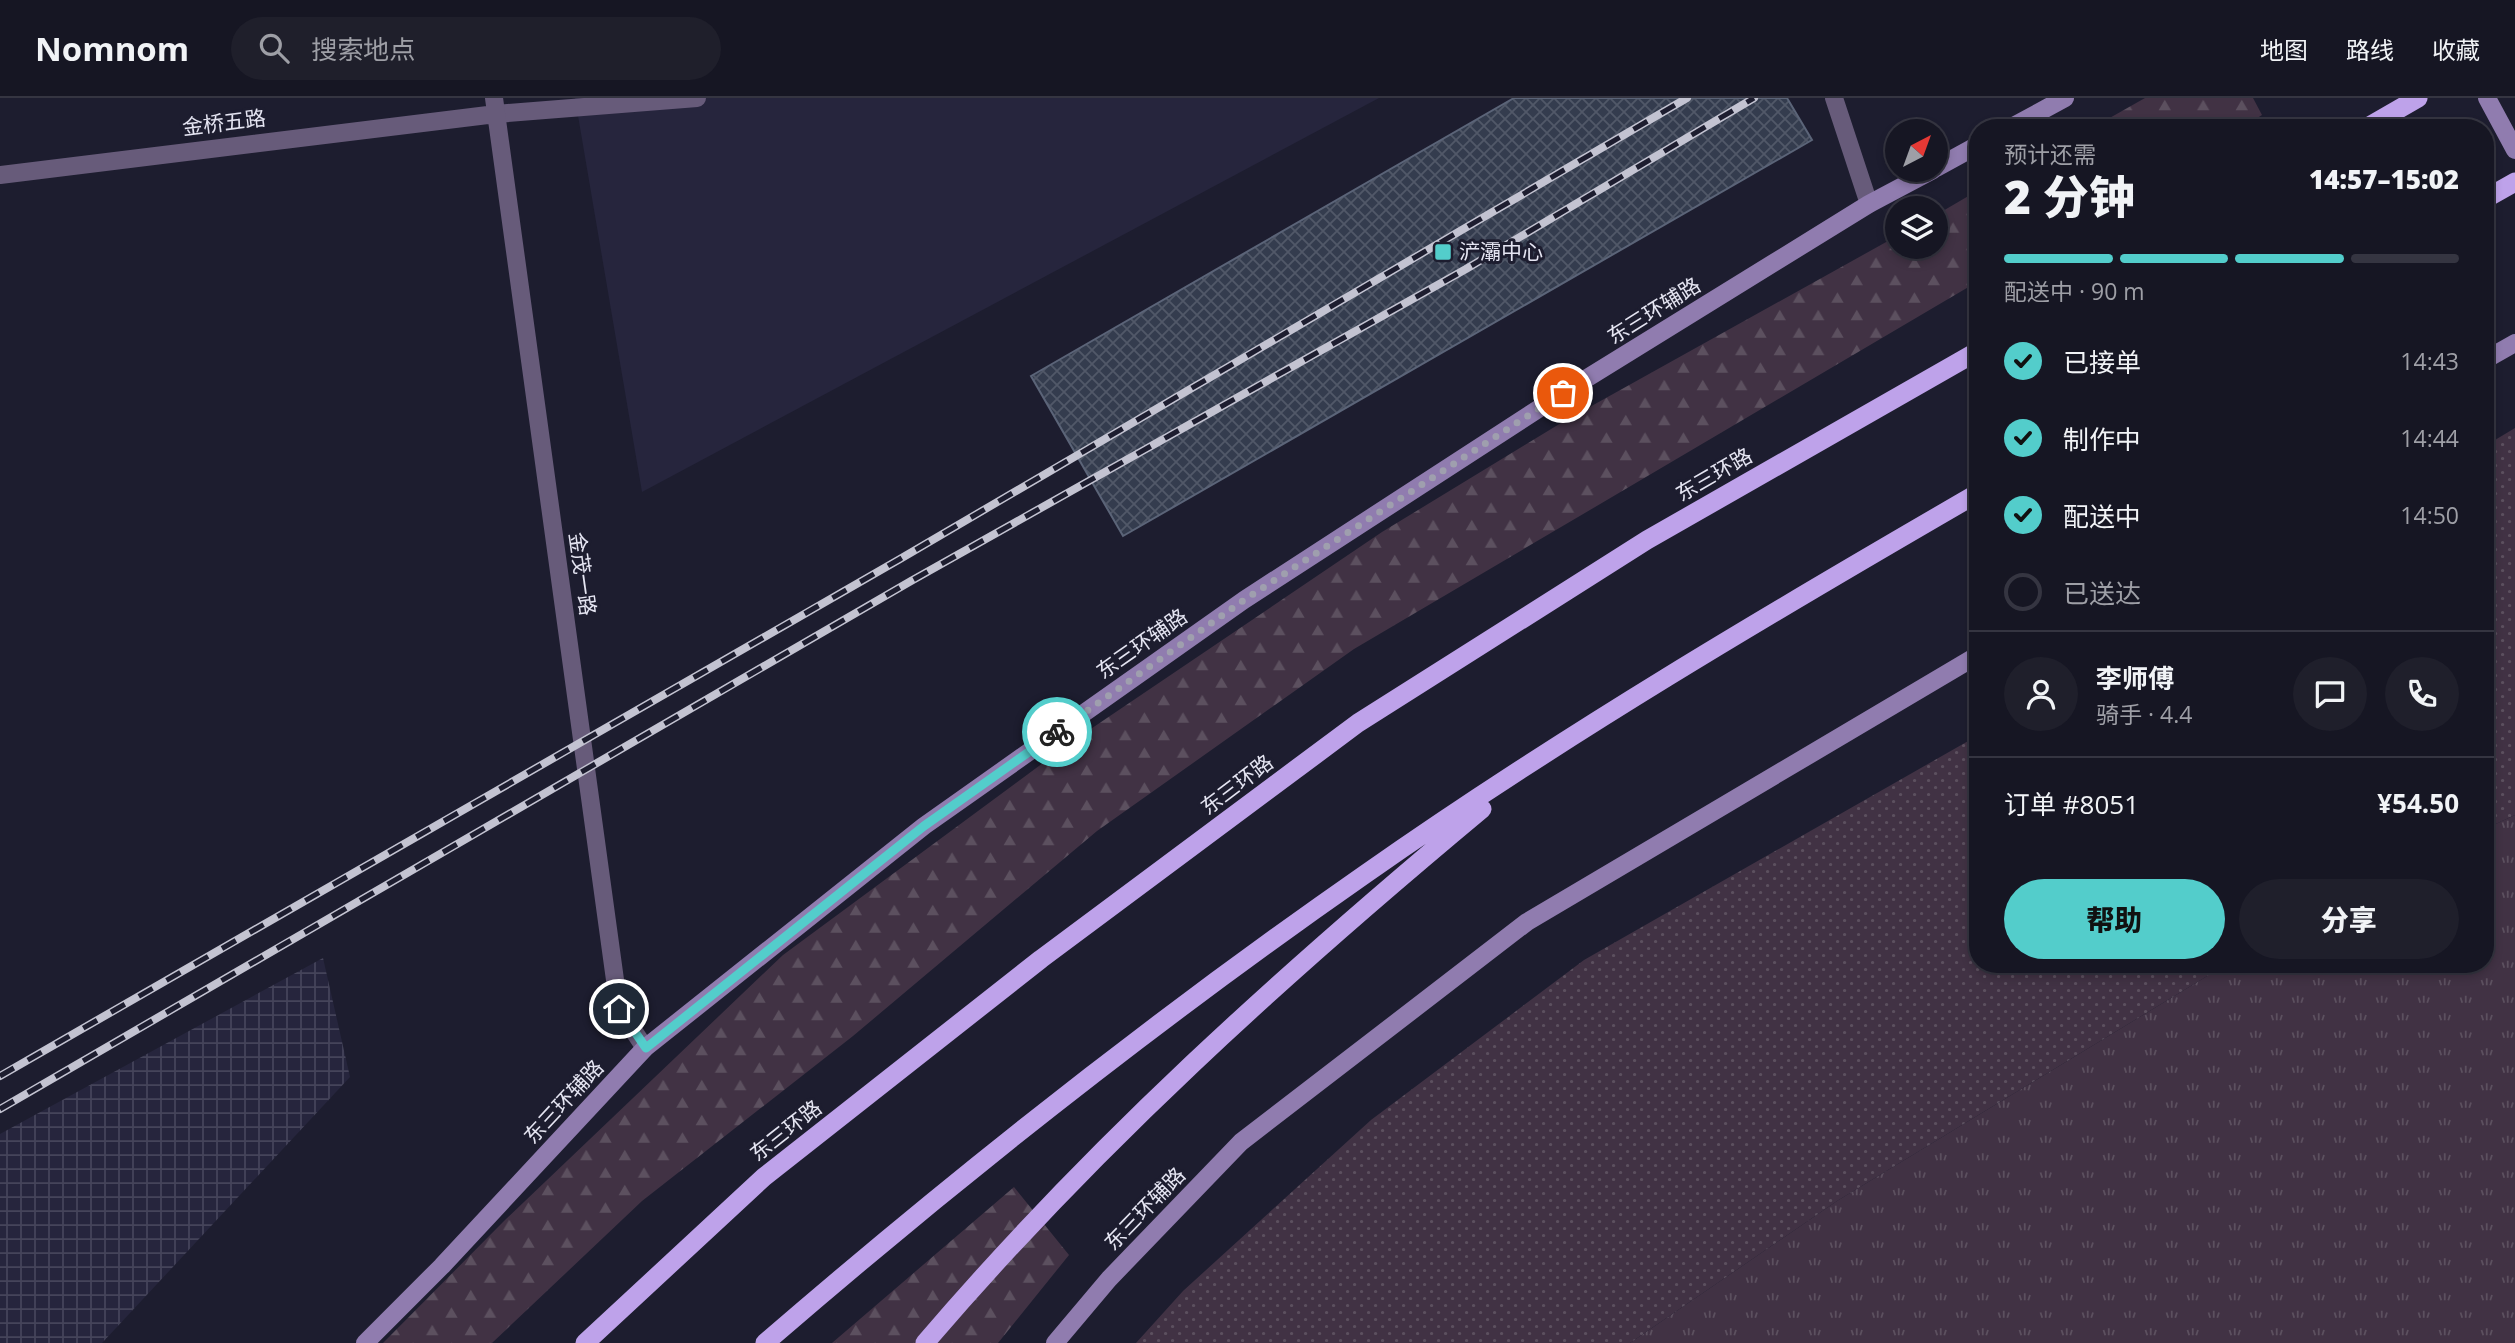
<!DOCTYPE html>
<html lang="zh">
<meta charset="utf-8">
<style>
:root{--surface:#161623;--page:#1f1f2b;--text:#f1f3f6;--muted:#9e9fa6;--line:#353541;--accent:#53cdcb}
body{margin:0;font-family:"Open Sans","Noto Sans SC",sans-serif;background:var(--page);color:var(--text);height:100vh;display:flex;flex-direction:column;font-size:26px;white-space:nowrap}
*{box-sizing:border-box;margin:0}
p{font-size:23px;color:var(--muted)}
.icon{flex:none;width:38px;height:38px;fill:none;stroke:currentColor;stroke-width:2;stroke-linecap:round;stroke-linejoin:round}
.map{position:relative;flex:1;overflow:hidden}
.side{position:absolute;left:1969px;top:21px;width:525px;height:854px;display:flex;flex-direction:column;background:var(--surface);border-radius:28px;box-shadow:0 4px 10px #0003,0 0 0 2px var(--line)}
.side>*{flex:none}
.needle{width:46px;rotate:41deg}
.controls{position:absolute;left:1885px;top:21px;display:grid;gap:14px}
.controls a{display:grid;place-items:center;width:63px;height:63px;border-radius:50%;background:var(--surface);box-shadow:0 4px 10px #0003,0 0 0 2px var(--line);font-size:35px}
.pin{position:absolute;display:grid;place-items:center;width:60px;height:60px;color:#fff;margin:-30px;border:4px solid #fff;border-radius:50%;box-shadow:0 2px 7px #0007}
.courier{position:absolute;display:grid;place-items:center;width:70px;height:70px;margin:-35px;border:5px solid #53cdcb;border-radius:50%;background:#fff;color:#222;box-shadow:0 2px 9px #0007}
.headline em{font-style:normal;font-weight:800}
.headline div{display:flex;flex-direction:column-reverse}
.headline{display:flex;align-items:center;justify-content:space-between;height:119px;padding:0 35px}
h1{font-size:46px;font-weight:800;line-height:52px}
.bar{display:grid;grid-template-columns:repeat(4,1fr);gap:10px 7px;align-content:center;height:84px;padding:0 35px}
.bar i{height:9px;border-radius:5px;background:var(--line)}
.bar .active{background:var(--accent)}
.bar p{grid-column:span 4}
.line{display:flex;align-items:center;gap:18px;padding:0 35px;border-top:2px solid var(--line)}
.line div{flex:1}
.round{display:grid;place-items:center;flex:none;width:74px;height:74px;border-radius:37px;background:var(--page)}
ol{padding:0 35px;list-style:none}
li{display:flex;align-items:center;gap:21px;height:77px}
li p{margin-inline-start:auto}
li .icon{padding:7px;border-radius:50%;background:var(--accent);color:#111;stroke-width:4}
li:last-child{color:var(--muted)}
li i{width:38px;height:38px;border:4px solid var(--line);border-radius:50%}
.primary-button{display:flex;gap:14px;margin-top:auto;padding:14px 35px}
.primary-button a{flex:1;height:80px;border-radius:42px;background:var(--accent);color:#111;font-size:28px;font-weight:800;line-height:80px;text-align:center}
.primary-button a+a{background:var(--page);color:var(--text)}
header{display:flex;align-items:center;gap:42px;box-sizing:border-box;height:98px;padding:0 35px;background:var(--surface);border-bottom:2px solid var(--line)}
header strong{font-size:33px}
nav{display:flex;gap:38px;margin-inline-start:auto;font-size:24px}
.search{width:490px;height:63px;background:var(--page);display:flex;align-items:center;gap:18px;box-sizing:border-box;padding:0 24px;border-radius:38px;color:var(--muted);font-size:26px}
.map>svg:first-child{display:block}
</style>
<header>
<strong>Nomnom</strong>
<div class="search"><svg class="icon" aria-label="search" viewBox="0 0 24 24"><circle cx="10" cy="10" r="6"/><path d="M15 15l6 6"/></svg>搜索地点</div>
<nav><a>地图</a><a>路线</a><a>收藏</a></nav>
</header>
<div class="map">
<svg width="2515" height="1245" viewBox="0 0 2515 1245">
<defs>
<pattern id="industrial-grid" width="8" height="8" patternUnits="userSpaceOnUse" patternTransform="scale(1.75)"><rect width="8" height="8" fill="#26253d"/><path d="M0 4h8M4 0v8" fill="none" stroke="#45445a"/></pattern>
<pattern id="grass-tufts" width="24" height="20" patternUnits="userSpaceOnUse" patternTransform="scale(1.75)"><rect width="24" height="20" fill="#413244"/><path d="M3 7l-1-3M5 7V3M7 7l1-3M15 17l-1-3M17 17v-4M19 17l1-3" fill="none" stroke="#5c505f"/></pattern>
<pattern id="forest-firs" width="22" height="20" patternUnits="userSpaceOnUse" patternTransform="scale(1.75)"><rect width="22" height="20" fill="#413244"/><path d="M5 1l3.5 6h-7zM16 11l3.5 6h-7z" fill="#5c505f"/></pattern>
<pattern id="park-dots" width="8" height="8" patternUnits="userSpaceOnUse" patternTransform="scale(1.75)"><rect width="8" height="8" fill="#413244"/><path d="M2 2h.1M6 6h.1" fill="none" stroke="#5c505f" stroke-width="1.8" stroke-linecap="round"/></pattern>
<pattern id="building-cross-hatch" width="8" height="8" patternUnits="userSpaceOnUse" patternTransform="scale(1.75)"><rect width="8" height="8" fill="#343c4e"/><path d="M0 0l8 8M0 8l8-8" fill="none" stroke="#515868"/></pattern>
</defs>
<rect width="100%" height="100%" fill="#1d1d2f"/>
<path fill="#26253d" d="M 575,0 L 1379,0 L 642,394 Z"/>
<path fill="url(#industrial-grid)" d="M 323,860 L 350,979 L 102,1245 L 0,1245 L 0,1036 Z"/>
<path fill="url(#grass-tufts)" d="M 2515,717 L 2515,1245 L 1630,1245 L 1837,1103 L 2227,866 L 2485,866 L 2485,731 Z"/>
<path fill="url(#forest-firs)" d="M 2145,0 L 2253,0 L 2262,17 L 2241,30 L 2092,30 Z
M 1977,93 L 1977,184 L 1354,551 L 1097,733 L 853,938 L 642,1103 L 492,1245 L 383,1245 L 505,1122 L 783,857 L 1070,645 L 1382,434 L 1561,325 L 1897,138 L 1897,149 L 1936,149 L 1936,117 Z
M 1014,1089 L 1069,1157 L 998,1245 L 832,1245 Z"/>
<path fill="url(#park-dots)" d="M 2515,330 L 2515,717 L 2485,731 L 2485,348 Z
M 1977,638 L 1978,866 L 2227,866 L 1837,1103 L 1630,1245 L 1136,1245 L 1183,1193 L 1371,1022 L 1584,862 Z"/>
<path fill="url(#building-cross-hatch)" stroke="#5b6478" stroke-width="2" d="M 1514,0 L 1787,0 L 1812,42 L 1123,438 L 1031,278 Z"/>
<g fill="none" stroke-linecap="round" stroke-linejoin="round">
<path stroke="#675b7a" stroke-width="18" d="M 1834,0 L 1869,106"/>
<path stroke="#675b7a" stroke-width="18" d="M 496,16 L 697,0"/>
<path stroke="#675b7a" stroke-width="18" d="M 494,0 L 619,911 L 645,950
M 0,77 L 496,16"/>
<path stroke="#907caf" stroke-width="18" d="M 2487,0 L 2515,52
M 2010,30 L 2065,0
M 1936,70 L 1978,47
M 2485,262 L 2515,245
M 365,1245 L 442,1168 L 645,950 L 924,728 L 1244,502 L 1563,295 L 1869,106 L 1933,72
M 1055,1245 L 1109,1181 L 1241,1044 L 1527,824 L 1978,557"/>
<path stroke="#bea2ea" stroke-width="19" d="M 2366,30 L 2418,0
M 2485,101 L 2515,84
M 585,1245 L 764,1079 L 1041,861 L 1358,625 L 1647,442 L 1978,253
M 765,1245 C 957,1079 1156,922 1364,777 C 1562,638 1769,516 1978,395
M 925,1245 C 1093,1048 1284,876 1482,711"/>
<g stroke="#c3c3d1" stroke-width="8">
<path id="rail" d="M 0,978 L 900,461 L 1687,0
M 0,1011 L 911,483 L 1466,171 L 1754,0"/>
</g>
<use href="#rail" stroke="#1d1d2f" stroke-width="5" stroke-dasharray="16" stroke-linecap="butt"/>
</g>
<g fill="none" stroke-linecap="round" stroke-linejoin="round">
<path stroke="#9f9fae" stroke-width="7" stroke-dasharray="0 12.6" d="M 1057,634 L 1244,502 L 1563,295"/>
<path stroke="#53cdcb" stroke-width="9" d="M 619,911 L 646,950 L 924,728 L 1057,634"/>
</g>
<rect fill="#53cdcb" stroke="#1d1d2f" stroke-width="2.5" x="1434" y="145" width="18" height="18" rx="3.5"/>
<g text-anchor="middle" stroke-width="6" stroke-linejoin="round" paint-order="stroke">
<g font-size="21" fill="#e5e5f2" stroke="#1d1d2f">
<text transform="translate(224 25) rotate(-7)" y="7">金桥五路</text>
<text transform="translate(1654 213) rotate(-32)" y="7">东三环辅路</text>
<text transform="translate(1714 377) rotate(-30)" y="7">东三环路</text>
<text transform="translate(582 476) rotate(82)" y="7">金茂一路</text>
<text transform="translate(1142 546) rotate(-35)" y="7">东三环辅路</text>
<text transform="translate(1237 687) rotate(-37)" y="7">东三环路</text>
<text transform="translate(564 1004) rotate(-47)" y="7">东三环辅路</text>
<text transform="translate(786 1033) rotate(-38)" y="7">东三环路</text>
<text transform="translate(1145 1111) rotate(-46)" y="7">东三环辅路</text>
</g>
<g font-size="21" fill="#e5e5f2" stroke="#1d1d2f" text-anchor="start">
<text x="1459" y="161">浐灞中心</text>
</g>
</g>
</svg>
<div class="controls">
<a><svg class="needle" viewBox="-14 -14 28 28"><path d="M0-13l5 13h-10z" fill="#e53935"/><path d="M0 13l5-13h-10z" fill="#9e9fa6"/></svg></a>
<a><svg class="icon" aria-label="layers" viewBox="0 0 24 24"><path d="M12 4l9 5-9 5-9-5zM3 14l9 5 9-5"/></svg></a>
</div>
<div class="pin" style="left:1563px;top:295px;background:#ea580c"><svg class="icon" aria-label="bag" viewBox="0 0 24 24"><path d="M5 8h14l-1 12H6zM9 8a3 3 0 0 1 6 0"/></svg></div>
<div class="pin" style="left:619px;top:911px;background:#1f2937"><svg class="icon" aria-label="home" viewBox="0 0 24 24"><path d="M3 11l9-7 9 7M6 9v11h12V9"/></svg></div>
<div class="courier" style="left:1057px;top:634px"><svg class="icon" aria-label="bike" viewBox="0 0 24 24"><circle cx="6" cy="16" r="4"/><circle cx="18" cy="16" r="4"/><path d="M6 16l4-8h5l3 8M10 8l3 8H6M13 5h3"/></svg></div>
<section class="side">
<div class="headline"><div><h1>2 分钟</h1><p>预计还需</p></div><em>14:57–15:02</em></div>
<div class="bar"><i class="active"></i><i class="active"></i><i class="active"></i><i></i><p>配送中 · 90 m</p></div>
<ol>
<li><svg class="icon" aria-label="check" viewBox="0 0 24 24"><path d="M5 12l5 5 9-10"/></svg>已接单<p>14:43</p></li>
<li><svg class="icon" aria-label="check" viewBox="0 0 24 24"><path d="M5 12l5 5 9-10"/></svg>制作中<p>14:44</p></li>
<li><svg class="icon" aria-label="check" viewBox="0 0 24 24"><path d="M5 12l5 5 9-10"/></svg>配送中<p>14:50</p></li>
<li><i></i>已送达</li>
</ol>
<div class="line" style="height:126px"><a class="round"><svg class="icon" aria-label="person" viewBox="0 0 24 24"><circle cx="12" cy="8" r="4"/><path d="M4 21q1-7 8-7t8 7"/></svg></a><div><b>李师傅</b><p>骑手 · 4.4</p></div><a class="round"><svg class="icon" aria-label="chat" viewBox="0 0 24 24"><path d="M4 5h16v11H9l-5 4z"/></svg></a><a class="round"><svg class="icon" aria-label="phone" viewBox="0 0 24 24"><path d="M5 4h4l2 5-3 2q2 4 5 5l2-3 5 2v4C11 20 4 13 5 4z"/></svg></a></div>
<div class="line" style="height:91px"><div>订单 #8051</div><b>¥54.50</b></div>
<div class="primary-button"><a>帮助</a><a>分享</a></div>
</section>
</div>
